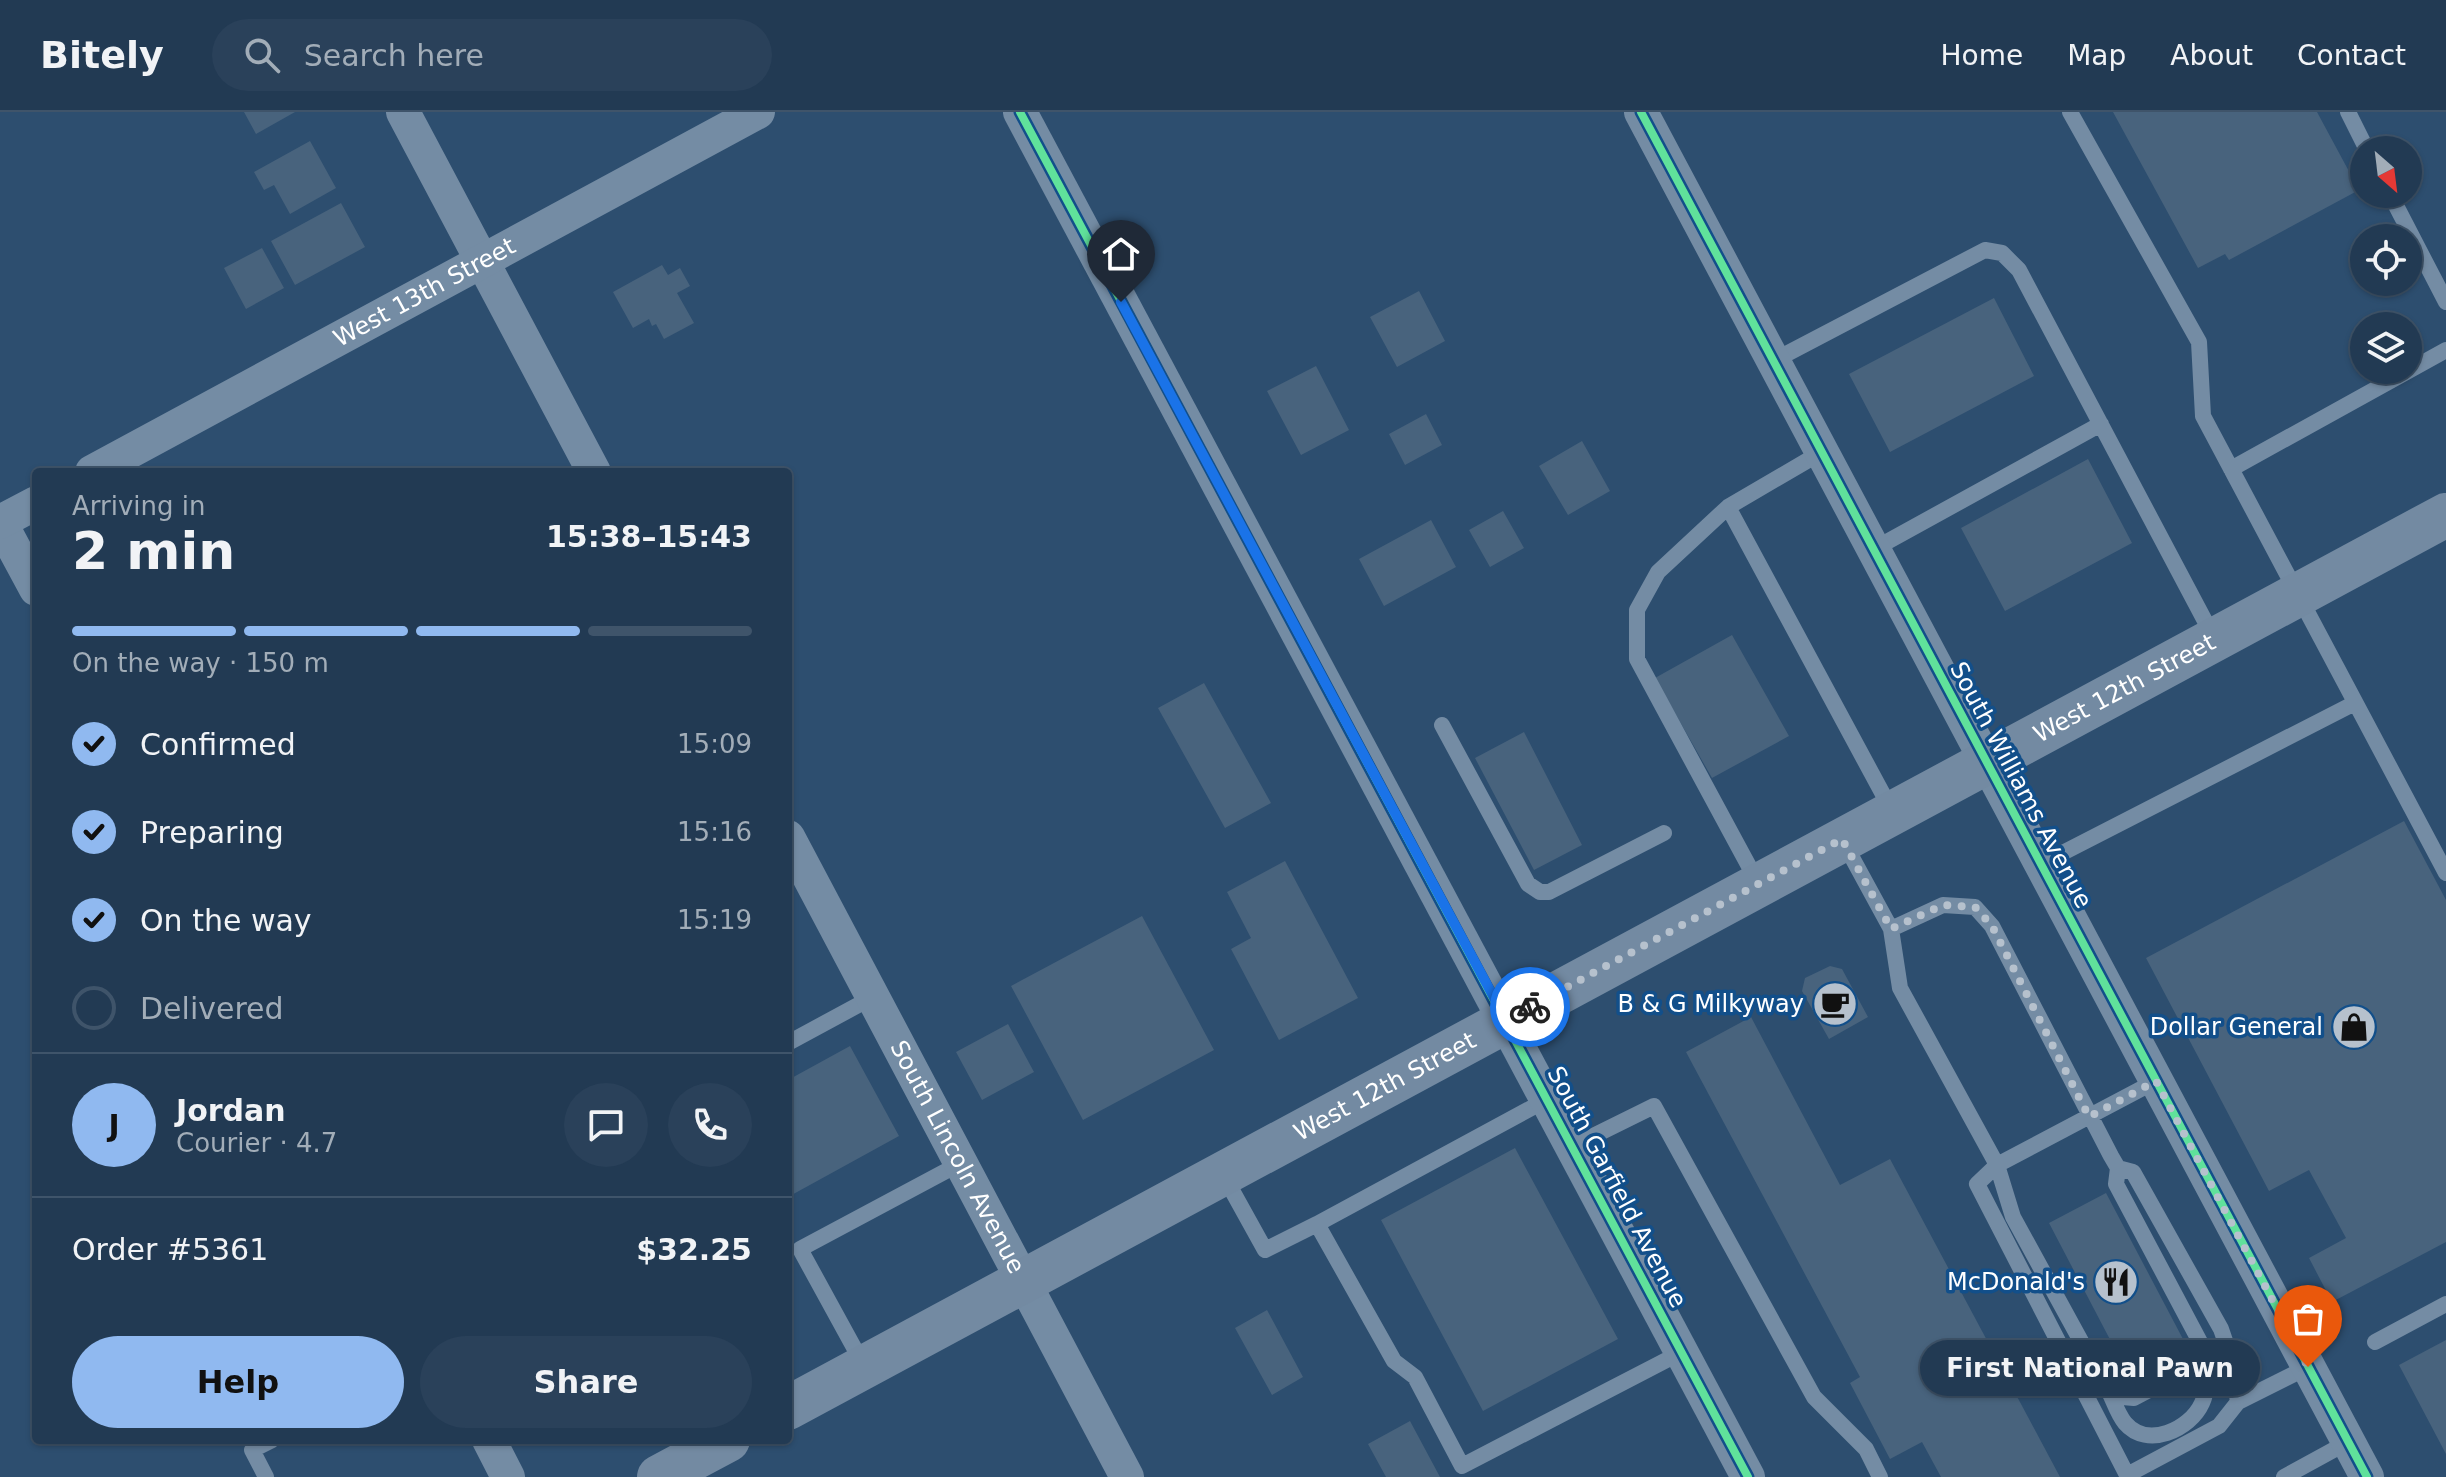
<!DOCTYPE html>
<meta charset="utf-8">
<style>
:root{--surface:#223a53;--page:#2a415a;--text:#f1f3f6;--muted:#a2adb8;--line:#3f546a;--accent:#90b9f0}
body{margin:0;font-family:"DejaVu Sans",sans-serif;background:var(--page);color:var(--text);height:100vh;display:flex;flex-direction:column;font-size:30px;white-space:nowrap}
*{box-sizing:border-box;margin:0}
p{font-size:26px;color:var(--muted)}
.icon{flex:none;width:44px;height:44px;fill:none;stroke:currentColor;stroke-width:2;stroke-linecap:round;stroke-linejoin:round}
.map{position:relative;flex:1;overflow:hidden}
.sheet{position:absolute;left:32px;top:356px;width:760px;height:976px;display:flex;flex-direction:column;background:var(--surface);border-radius:8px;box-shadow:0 2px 6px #0004,0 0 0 2px var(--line)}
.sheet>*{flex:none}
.needle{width:52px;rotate:152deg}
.buttons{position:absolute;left:2350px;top:24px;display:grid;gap:16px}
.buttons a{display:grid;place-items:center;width:72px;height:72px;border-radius:50%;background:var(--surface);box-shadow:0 2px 6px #0004,0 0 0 2px var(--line);font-size:40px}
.pin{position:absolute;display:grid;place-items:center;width:68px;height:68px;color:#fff;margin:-82px -34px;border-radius:50% 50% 50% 0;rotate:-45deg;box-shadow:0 0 8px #0007}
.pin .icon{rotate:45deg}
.courier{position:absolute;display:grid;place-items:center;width:80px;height:80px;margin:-40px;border:6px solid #1a73e8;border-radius:50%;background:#fff;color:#222;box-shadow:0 2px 10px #0007}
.bubble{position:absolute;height:56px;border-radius:28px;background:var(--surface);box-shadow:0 2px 6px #0004,0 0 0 2px var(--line);font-size:26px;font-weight:700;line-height:56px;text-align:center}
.headline em{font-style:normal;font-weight:700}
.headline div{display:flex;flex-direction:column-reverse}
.headline{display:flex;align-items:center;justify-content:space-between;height:136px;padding:0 40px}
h1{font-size:52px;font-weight:700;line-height:60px}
.bar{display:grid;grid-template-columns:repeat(4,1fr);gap:12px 8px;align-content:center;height:96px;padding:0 40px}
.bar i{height:10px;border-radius:6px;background:var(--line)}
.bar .active{background:var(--accent)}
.bar p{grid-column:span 4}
.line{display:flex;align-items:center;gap:20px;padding:0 40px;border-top:2px solid var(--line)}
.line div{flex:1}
.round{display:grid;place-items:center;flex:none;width:84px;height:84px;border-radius:42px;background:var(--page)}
ol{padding:0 40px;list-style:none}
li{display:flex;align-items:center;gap:24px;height:88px}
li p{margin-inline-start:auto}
li .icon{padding:8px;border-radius:50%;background:var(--accent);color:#111;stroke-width:4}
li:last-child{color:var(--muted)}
li i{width:44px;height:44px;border:4px solid var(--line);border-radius:50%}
.button{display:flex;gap:16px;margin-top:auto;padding:16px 40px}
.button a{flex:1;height:92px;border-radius:48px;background:var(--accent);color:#111;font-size:32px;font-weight:700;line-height:92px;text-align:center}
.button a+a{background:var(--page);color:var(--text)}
header{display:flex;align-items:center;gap:48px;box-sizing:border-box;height:112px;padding:0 40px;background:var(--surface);border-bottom:2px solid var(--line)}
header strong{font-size:38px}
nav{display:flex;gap:44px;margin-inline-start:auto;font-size:28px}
.search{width:560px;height:72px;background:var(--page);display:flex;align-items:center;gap:20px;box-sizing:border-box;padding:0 28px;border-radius:44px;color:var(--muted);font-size:30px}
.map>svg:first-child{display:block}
</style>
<header>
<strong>Bitely</strong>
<div class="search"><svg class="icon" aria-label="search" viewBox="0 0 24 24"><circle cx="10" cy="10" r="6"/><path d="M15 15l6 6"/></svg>Search here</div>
<nav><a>Home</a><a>Map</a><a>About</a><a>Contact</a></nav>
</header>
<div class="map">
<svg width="2446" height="1365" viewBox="0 0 2446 1365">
<rect width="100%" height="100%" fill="#2d4e6f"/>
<path fill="#48637d" d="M 244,0 L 295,0 L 256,22 Z
M 2113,0 L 2317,0 L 2359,78 L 2229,148 L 2225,142 L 2198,156 Z
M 310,29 L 336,76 L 290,102 L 274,73 L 264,78 L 254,60 Z
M 341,91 L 365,135 L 295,173 L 271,129 Z
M 262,136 L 284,176 L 246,197 L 224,156 Z
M 662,153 L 668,163 L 680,156 L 690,174 L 677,181 L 694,211 L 664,227 L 656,212 L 652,214 L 649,207 L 633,216 L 613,180 Z
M 1419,179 L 1445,229 L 1397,255 L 1370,205 Z
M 1994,186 L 2034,264 L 1890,340 L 1849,262 Z
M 1316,254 L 1349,318 L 1301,343 L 1267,279 Z
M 1426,302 L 1442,333 L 1405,353 L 1389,322 Z
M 1582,329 L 1610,379 L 1568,403 L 1539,354 Z
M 2088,347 L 2132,431 L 2005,499 L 1961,416 Z
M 1503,399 L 1524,436 L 1490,455 L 1469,418 Z
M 1431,408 L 1456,455 L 1384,494 L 1359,447 Z
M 1732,523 L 1789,624 L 1712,666 L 1655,566 Z
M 1204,571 L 1271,691 L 1225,716 L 1158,596 Z
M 1524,620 L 1582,733 L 1534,758 L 1475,646 Z
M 2404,709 L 2446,788 L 2446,1130 L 2332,1190 L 2309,1146 L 2346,1126 L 2309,1058 L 2269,1079 L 2146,846 Z
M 1285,749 L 1358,886 L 1279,928 L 1231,837 L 1251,826 L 1227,780 Z
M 1142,804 L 1214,938 L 1083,1008 L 1011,874 Z
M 1830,854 L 1842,857 L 1868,905 L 1829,927 L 1802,879 L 1805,866 Z
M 1751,905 L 1840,1073 L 1890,1047 L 2060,1365 L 1941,1365 L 1922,1330 L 1890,1347 L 1850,1271 L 1860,1265 L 1686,940 Z
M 1008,912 L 1034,960 L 982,988 L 956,940 Z
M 850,934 L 899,1024 L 788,1085 L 788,968 Z
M 1515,1036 L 1618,1227 L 1483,1299 L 1381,1108 Z
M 2106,1081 L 2184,1229 L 2127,1260 L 2049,1111 Z
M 1267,1198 L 1303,1265 L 1272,1283 L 1235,1216 Z
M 2446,1228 L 2446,1342 L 2399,1253 Z
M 1410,1309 L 1440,1365 L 1386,1365 L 1368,1332 Z"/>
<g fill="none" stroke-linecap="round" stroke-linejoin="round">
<path stroke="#748ca4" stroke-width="16" d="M 2070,0 L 2199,230 L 2203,304 L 2446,761
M 2348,0 L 2367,38
M 2390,82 L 2446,190
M 1773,249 L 1985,138 L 2002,141 L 2019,158 L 2214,526
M 2231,357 L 2446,238
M 1728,395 L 1892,699
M 1874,437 L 2101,312
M 1442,613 L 1528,772 L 1540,780 L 1549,780 L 1664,721
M 1843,729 L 1891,817 L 1900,876 L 1997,1053 L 1977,1072 L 2127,1363 L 2219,1314 L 2238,1290 L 2308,1255
M 2041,752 L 2355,591
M 1758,771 L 1637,547 L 1637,498 L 1658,460 L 1728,395 L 1822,340
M 1891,817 L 1943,793 L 1975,795 L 1992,814 L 2111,1044 L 2118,1056 L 2133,1060 L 2221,1217 L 2232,1249 L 2238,1290
M 788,931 L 873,885
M 1548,987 L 1317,1112 L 1394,1249 L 1415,1265 L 1462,1354 L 1682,1240
M 1573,1034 L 1654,994 L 1814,1285 L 1866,1337 L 1880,1365
M 2118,1056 L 2116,1072 L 2200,1230 L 2190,1252 L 2172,1266 L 2134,1286 L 2111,1284 L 2013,1105 L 1997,1053 L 2156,969
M 1224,1064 L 1265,1138 L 1317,1112
M 2375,1230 L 2446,1192
M 863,1252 L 800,1137 L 961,1051
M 2111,1284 C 2115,1293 2119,1304 2125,1311 C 2147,1337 2190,1318 2202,1291 C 2211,1272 2204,1250 2200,1230
M 266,1365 L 252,1338 L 272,1328
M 2284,1365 L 2348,1330"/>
<g stroke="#748ca4" stroke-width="34">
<path d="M 403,0 L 594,360"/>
<path d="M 1020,0 L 1748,1365"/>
<path d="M 1641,0 L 2367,1365"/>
<path id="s1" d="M 92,360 L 758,0"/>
<path d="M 0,410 L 36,477"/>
<path d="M 0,410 L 36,391"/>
<path id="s2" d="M 788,725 L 1127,1365"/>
<path d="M 489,1328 L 508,1365"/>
</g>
<g stroke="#738aa2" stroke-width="44">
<path id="s3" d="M 788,1296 L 2446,403"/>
<path d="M 659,1365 L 728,1328"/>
</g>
<g stroke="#124f8a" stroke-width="13">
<path id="cycleway" d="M 1020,0 L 1748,1365
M 1641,0 L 2367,1365"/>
</g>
<use href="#cycleway" stroke="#60e19b" stroke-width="8"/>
</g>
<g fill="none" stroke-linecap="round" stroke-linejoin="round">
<path stroke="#b6c1cd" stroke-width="8" stroke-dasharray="0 14.4" d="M 1530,895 L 1842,727 L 1891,817 L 1943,793 L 1975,795 L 1992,814 L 2089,1005 L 2156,969 L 2308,1255"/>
<path stroke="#1a73e8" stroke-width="10" d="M 1121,190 L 1506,908 L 1530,895"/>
</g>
<defs>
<g id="cafe-disc" transform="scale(2.3)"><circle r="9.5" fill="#b6c1cd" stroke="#124f8a"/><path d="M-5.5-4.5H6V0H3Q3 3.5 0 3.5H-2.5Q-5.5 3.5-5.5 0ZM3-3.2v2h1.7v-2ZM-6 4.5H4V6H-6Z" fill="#111"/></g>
<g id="shop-disc" transform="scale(2.3)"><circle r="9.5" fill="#b6c1cd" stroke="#124f8a"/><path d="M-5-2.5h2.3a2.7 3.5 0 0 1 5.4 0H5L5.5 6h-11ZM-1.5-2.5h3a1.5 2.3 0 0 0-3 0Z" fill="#111"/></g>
<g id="restaurant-disc" transform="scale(2.3)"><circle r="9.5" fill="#b6c1cd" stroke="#124f8a"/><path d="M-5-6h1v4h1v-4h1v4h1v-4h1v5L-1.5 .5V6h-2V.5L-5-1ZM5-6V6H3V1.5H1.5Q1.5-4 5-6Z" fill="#111"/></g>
</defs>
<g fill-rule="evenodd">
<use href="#cafe-disc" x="1835" y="892"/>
<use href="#shop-disc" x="2354" y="915"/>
<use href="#restaurant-disc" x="2116" y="1170"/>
</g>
<g text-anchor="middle" stroke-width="7" stroke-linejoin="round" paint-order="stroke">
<g font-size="24" fill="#fff" stroke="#124f8a">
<text dy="8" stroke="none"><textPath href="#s1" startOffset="378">West 13th Street</textPath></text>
<text dy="8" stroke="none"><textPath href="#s3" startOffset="1518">West 12th Street</textPath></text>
<text transform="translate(2021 673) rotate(62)" y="8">South Williams Avenue</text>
<text dy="8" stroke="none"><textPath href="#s3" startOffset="678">West 12th Street</textPath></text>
<text dy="8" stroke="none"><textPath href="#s2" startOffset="362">South Lincoln Avenue</textPath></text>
<text transform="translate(1617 1075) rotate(62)" y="8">South Garfield Avenue</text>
</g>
<g font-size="24" fill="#fff" stroke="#124f8a" text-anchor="end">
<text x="1804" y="900">B &amp; G Milkyway</text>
<text x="2323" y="923">Dollar General</text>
<text x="2085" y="1178">McDonald's</text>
</g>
</g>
</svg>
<div class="buttons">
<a><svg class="needle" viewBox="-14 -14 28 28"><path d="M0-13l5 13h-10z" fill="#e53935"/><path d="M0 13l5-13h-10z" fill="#a2adb8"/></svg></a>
<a><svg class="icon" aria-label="locate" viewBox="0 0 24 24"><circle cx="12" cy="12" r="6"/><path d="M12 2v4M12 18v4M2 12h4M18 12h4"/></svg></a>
<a><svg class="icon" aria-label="layers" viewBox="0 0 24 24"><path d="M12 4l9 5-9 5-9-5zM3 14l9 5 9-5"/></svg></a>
</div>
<div class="pin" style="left:2308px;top:1255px;background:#ea580c"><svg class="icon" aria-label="bag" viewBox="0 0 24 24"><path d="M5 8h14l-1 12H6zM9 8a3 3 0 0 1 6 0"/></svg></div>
<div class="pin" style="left:1121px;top:190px;background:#1f2937"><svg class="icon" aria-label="home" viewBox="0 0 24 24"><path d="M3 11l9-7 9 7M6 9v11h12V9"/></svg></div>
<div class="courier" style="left:1530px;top:895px"><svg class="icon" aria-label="bike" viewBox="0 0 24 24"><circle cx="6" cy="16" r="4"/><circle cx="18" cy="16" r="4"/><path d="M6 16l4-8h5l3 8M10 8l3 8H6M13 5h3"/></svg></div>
<div class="bubble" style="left:1920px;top:1228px;width:340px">First National Pawn</div>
<section class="sheet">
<div class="headline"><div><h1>2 min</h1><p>Arriving in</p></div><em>15:38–15:43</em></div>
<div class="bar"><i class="active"></i><i class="active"></i><i class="active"></i><i></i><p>On the way · 150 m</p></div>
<ol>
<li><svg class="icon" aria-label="check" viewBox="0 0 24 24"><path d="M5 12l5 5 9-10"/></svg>Confirmed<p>15:09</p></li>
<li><svg class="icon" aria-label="check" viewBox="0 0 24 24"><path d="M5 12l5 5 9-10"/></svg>Preparing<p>15:16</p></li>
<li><svg class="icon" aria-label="check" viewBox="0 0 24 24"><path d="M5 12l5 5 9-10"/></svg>On the way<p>15:19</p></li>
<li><i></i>Delivered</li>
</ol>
<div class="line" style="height:144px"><b class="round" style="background:var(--accent);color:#111">J</b><div><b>Jordan</b><p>Courier · 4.7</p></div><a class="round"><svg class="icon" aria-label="chat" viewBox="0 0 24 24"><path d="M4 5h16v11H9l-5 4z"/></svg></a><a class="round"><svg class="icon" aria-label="phone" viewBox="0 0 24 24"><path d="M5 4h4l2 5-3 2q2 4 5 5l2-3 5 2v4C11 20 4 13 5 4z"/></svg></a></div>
<div class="line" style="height:104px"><div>Order #5361</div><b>$32.25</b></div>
<div class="button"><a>Help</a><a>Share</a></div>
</section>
</div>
